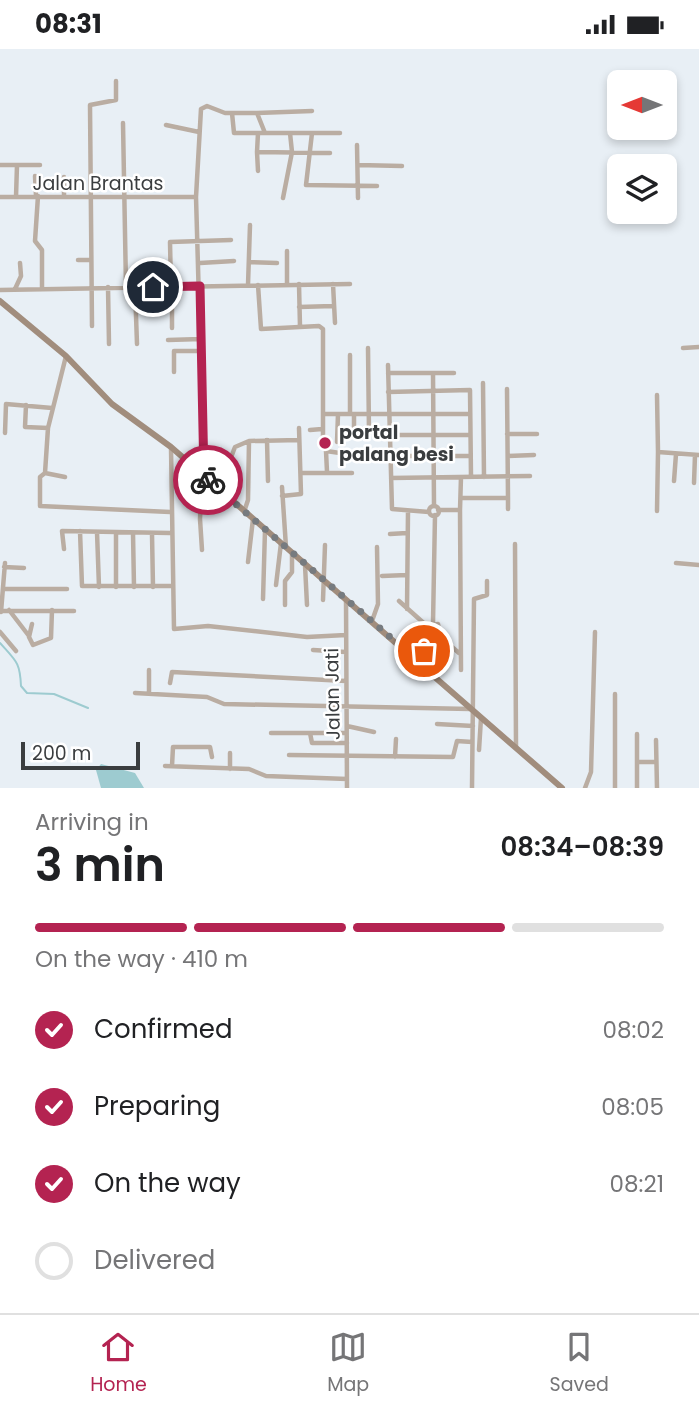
<!DOCTYPE html>
<meta charset="utf-8">
<style>
:root{--surface:#fff;--page:#f6f6f6;--text:#202124;--muted:#757577;--line:#e0e0e0;--accent:#b42351}
body{margin:0;font-family:Poppins,sans-serif;background:var(--page);color:var(--text);height:100vh;display:flex;flex-direction:column;font-size:26px;white-space:nowrap}
*{box-sizing:border-box;margin:0}
p{font-size:23px;color:var(--muted)}
.icon{flex:none;width:38px;height:38px;fill:none;stroke:currentColor;stroke-width:2;stroke-linecap:round;stroke-linejoin:round}
.map{position:relative;height:739px;overflow:hidden}
.side{display:flex;flex-direction:column;background:var(--surface);flex:1}
.side>*{flex:none}
.needle{width:46px;rotate:270deg}
.tools{position:absolute;left:607px;top:21px;display:grid;gap:14px}
.tools a{display:grid;place-items:center;width:70px;height:70px;border-radius:10px;background:var(--surface);box-shadow:0 4px 10px #0003;font-size:35px}
.scale{position:absolute;left:21px;bottom:18px;width:119px;box-sizing:border-box;padding-left:7px;border:4px solid #3a3d3f;border-top:0;font-size:19px;line-height:24px;white-space:nowrap;color:#3a3d3f;-webkit-text-stroke:5px #fff;paint-order:stroke}
.pin{position:absolute;display:grid;place-items:center;width:60px;height:60px;color:#fff;margin:-30px;border:4px solid #fff;border-radius:50%;box-shadow:0 2px 7px #0007}
.courier{position:absolute;display:grid;place-items:center;width:70px;height:70px;margin:-35px;border:5px solid #b42351;border-radius:50%;background:#fff;color:#222;box-shadow:0 2px 9px #0007}
.overview em{font-style:normal;font-weight:600}
.overview div{display:flex;flex-direction:column-reverse}
.overview{display:flex;align-items:center;justify-content:space-between;height:119px;padding:0 35px}
h1{font-size:46px;font-weight:600;line-height:52px}
.bar{display:grid;grid-template-columns:repeat(4,1fr);gap:10px 7px;align-content:center;height:84px;padding:0 35px}
.bar i{height:9px;border-radius:5px;background:var(--line)}
.bar .selected{background:var(--accent)}
.bar p{grid-column:span 4}
ol{padding:0 35px;list-style:none}
li{display:flex;align-items:center;gap:21px;height:77px}
li p{margin-inline-start:auto}
li .icon{padding:7px;border-radius:50%;background:var(--accent);color:#fff;stroke-width:4}
li:last-child{color:var(--muted)}
li i{width:38px;height:38px;border:4px solid var(--line);border-radius:50%}
.status{display:flex;justify-content:space-between;align-items:center;height:49px;padding:0 35px;background:var(--surface);direction:ltr}
.status svg{height:19px;fill:currentColor}
.dock{display:flex;justify-content:space-around;align-items:center;height:98px;border-top:2px solid var(--line);background:var(--surface);font-size:19px;color:var(--muted)}
.dock a{display:grid;justify-items:center;gap:4px}
.dock .selected{color:var(--accent)}
.map>svg:first-child{display:block}
</style>
<div class="status"><b>08:31</b><svg viewBox="0 0 49 12"><path d="M0 12V9h3v3zM5 12V6h3v6zM10 12V3h3v9zM15 12V0h3v12zM26 1h20v11H26zM47 4h2v5h-2z"/></svg></div>
<div class="map">
<svg width="699" height="739" viewBox="0 0 699 739">
<rect width="100%" height="100%" fill="#e8eff5"/>
<path fill="#9dcbd0" d="M 101,715 L 135,724 L 144,739 L 101,739 L 96,721 Z"/>
<g fill="none" stroke-linecap="round" stroke-linejoin="round">
<path stroke="#9dcbd0" stroke-width="2" d="M 0,594 C 16,612 20,613 21,637 L 27,644 L 54,645 L 88,659"/>
<path stroke="#baada2" stroke-width="4.5" d="M 232,64 L 234,84 L 312,84 L 306,136 L 377,137
M 257,64 L 312,62
M 123,74 L 126,238
M 166,76 L 199,83
M 258,84 L 257,103 L 330,104
M 312,84 L 340,84
M 357,96 L 358,149
M 257,103 L 258,122
M 0,116 L 17,116 L 16,148
M 17,116 L 40,116
M 358,116 L 402,117
M 35,127 L 36,147
M 64,128 L 64,148
M 38,147 L 35,192 L 42,201 L 42,240
M 0,148 L 196,148
M 283,149 L 292,103 L 290,84
M 78,211 L 90,211
M 249,213 L 277,214
M 200,214 L 234,212
M 287,235 L 287,202
M 299,235 L 300,278
M 333,235 L 335,274
M 248,236 L 250,176
M 258,236 L 261,280 L 319,277 L 323,280 L 323,392
M 108,238 L 109,295
M 135,238 L 137,295
M 171,238 L 170,193 L 231,191
M 15,240 L 21,227 L 20,214
M 0,241 L 350,235
M 299,258 L 333,257
M 92,277 L 90,56 L 116,51 L 116,32
M 172,279 L 172,238
M 168,291 L 201,290
M 368,299 L 369,384
M 683,299 L 699,298
M 66,307 L 48,379 L 45,424 L 40,428 L 40,457 L 170,463
M 388,316 L 392,460 L 429,463
M 174,323 L 174,302 L 202,302
M 388,324 L 454,324
M 433,324 L 434,456
M 483,334 L 484,428
M 388,343 L 470,341 L 471,428
M 657,346 L 658,403
M 26,356 L 25,378 L 48,379
M 323,365 L 468,365
M 350,365 L 350,306
M 310,381 L 322,380
M 354,383 L 354,365
M 5,384 L 6,355 L 52,359
M 507,385 L 537,385
M 391,386 L 470,386
M 267,391 L 268,432
M 337,393 L 338,365
M 171,399 L 174,580 L 208,577 L 307,588 L 346,586
M 391,407 L 470,407
M 508,407 L 534,406
M 327,423 L 326,402 L 340,404
M 45,424 L 65,428
M 301,424 L 352,424
M 202,425 L 200,470 L 202,501
M 204,427 L 196,148 L 201,60 L 207,57 L 225,64 L 257,64 L 265,84
M 391,429 L 530,427
M 674,432 L 676,405
M 694,434 L 695,406
M 282,438 L 286,498
M 282,447 L 301,445 L 299,379
M 229,449 L 230,411 L 235,398 L 249,392 L 299,391
M 461,449 L 508,449 L 507,340
M 508,449 L 508,460
M429 462a5 5 0 1 1 10 0a5 5 0 1 1-10 0Z
M 438,461 L 460,461 L 461,621
M 460,461 L 461,428
M 657,462 L 658,403 L 699,406
M 244,463 L 248,451 L 249,392
M 80,482 L 82,537 L 171,537
M 97,483 L 99,538
M 116,483 L 116,538
M 133,484 L 134,538
M 152,485 L 153,538
M 390,485 L 407,484
M 515,495 L 516,699
M 64,500 L 62,482 L 170,484
M 248,513 L 253,470
M 676,514 L 699,516
M 305,516 L 307,556
M 4,518 L 24,519
M 382,527 L 407,526
M 276,536 L 281,494
M 3,540 L 67,540
M 263,550 L 265,481
M 323,551 L 325,496
M 346,551 L 347,739
M 399,552 L 427,577 L 429,587 L 440,584 L 438,575 L 427,577
M 285,556 L 285,532 L 292,523 L 292,504
M 407,560 L 408,462
M 9,561 L 29,587
M 2,562 L 74,562
M 1,563 L 5,514
M 372,572 L 378,555 L 377,498
M 433,574 L 435,466
M 32,575 L 29,588 L 33,596 L 51,589 L 52,561
M 0,583 L 16,602
M 438,586 L 459,604
M 313,601 L 346,603
M 406,602 L 427,585
M 418,612 L 433,589
M 149,621 L 149,644
M 170,634 L 172,623 L 346,632
M 135,644 L 207,648 L 224,655 L 470,660
M 615,645 L 615,739
M 437,675 L 473,677
M 347,677 L 374,683
M 271,684 L 346,684
M 310,684 L 312,694 L 347,694
M 656,691 L 657,739
M 479,701 L 481,669
M 289,706 L 453,708 L 457,692 L 472,693
M 395,708 L 396,690
M 637,713 L 656,713
M 165,717 L 249,720 L 266,727 L 347,730
M 172,717 L 173,698 L 210,698 L 212,708
M 230,720 L 230,704
M 472,739 L 474,550 L 487,546 L 487,532
M 585,739 L 591,723 L 595,583
M 637,739 L 637,685"/>
<path stroke="#a18d7d" stroke-width="6" d="M 0,252 L 66,307 L 112,355 L 171,398 L 562,739"/>
</g>
<g fill="none" stroke-linecap="round" stroke-linejoin="round">
<path stroke="#777b7f" stroke-width="7" stroke-dasharray="0 12.6" d="M 208,431 L 418,612 L 424,602"/>
<path stroke="#b42351" stroke-width="9" d="M 153,238 L 200,237 L 204,428 L 208,431"/>
</g>
<circle fill="#b42351" stroke="#fff" stroke-width="2.5" cx="325" cy="394" r="7"/>
<g text-anchor="middle" stroke-width="5" stroke-linejoin="round" paint-order="stroke">
<g font-size="19" fill="#3a3d3f" stroke="#fff">
<text x="98" y="141">Jalan Brantas</text>
<text transform="translate(332 645) rotate(-91)" y="7">Jalan Jati</text>
</g>
<g font-size="19" font-weight="bold" fill="#3a3d3f" stroke="#fff" text-anchor="start">
<text x="339" y="390">portal<tspan x="339" dy="22">palang besi</tspan></text>
</g>
</g>
</svg>
<div class="tools">
<a><svg class="needle" viewBox="-14 -14 28 28"><path d="M0-13l5 13h-10z" fill="#e53935"/><path d="M0 13l5-13h-10z" fill="#757577"/></svg></a>
<a><svg class="icon" aria-label="layers" viewBox="0 0 24 24"><path d="M12 4l9 5-9 5-9-5zM3 14l9 5 9-5"/></svg></a>
</div>
<div class="scale">200 m</div>
<div class="pin" style="left:424px;top:602px;background:#ea580c"><svg class="icon" aria-label="bag" viewBox="0 0 24 24"><path d="M5 8h14l-1 12H6zM9 8a3 3 0 0 1 6 0"/></svg></div>
<div class="pin" style="left:153px;top:238px;background:#1f2937"><svg class="icon" aria-label="home" viewBox="0 0 24 24"><path d="M3 11l9-7 9 7M6 9v11h12V9"/></svg></div>
<div class="courier" style="left:208px;top:431px"><svg class="icon" aria-label="bike" viewBox="0 0 24 24"><circle cx="6" cy="16" r="4"/><circle cx="18" cy="16" r="4"/><path d="M6 16l4-8h5l3 8M10 8l3 8H6M13 5h3"/></svg></div>
</div>
<section class="side">
<div class="overview"><div><h1>3 min</h1><p>Arriving in</p></div><em>08:34–08:39</em></div>
<div class="bar"><i class="selected"></i><i class="selected"></i><i class="selected"></i><i></i><p>On the way · 410 m</p></div>
<ol>
<li><svg class="icon" aria-label="check" viewBox="0 0 24 24"><path d="M5 12l5 5 9-10"/></svg>Confirmed<p>08:02</p></li>
<li><svg class="icon" aria-label="check" viewBox="0 0 24 24"><path d="M5 12l5 5 9-10"/></svg>Preparing<p>08:05</p></li>
<li><svg class="icon" aria-label="check" viewBox="0 0 24 24"><path d="M5 12l5 5 9-10"/></svg>On the way<p>08:21</p></li>
<li><i></i>Delivered</li>
</ol>
</section>
<nav class="dock">
<a class="selected"><svg class="icon" aria-label="home" viewBox="0 0 24 24"><path d="M3 11l9-7 9 7M6 9v11h12V9"/></svg>Home</a>
<a><svg class="icon" aria-label="map" viewBox="0 0 24 24"><path d="M3 6l6-2 6 2 6-2v14l-6 2-6-2-6 2zM9 4v14M15 6v14"/></svg>Map</a>
<a><svg class="icon" aria-label="saved" viewBox="0 0 24 24"><path d="M7 4h10v16l-5-4-5 4z"/></svg>Saved</a>
</nav>
